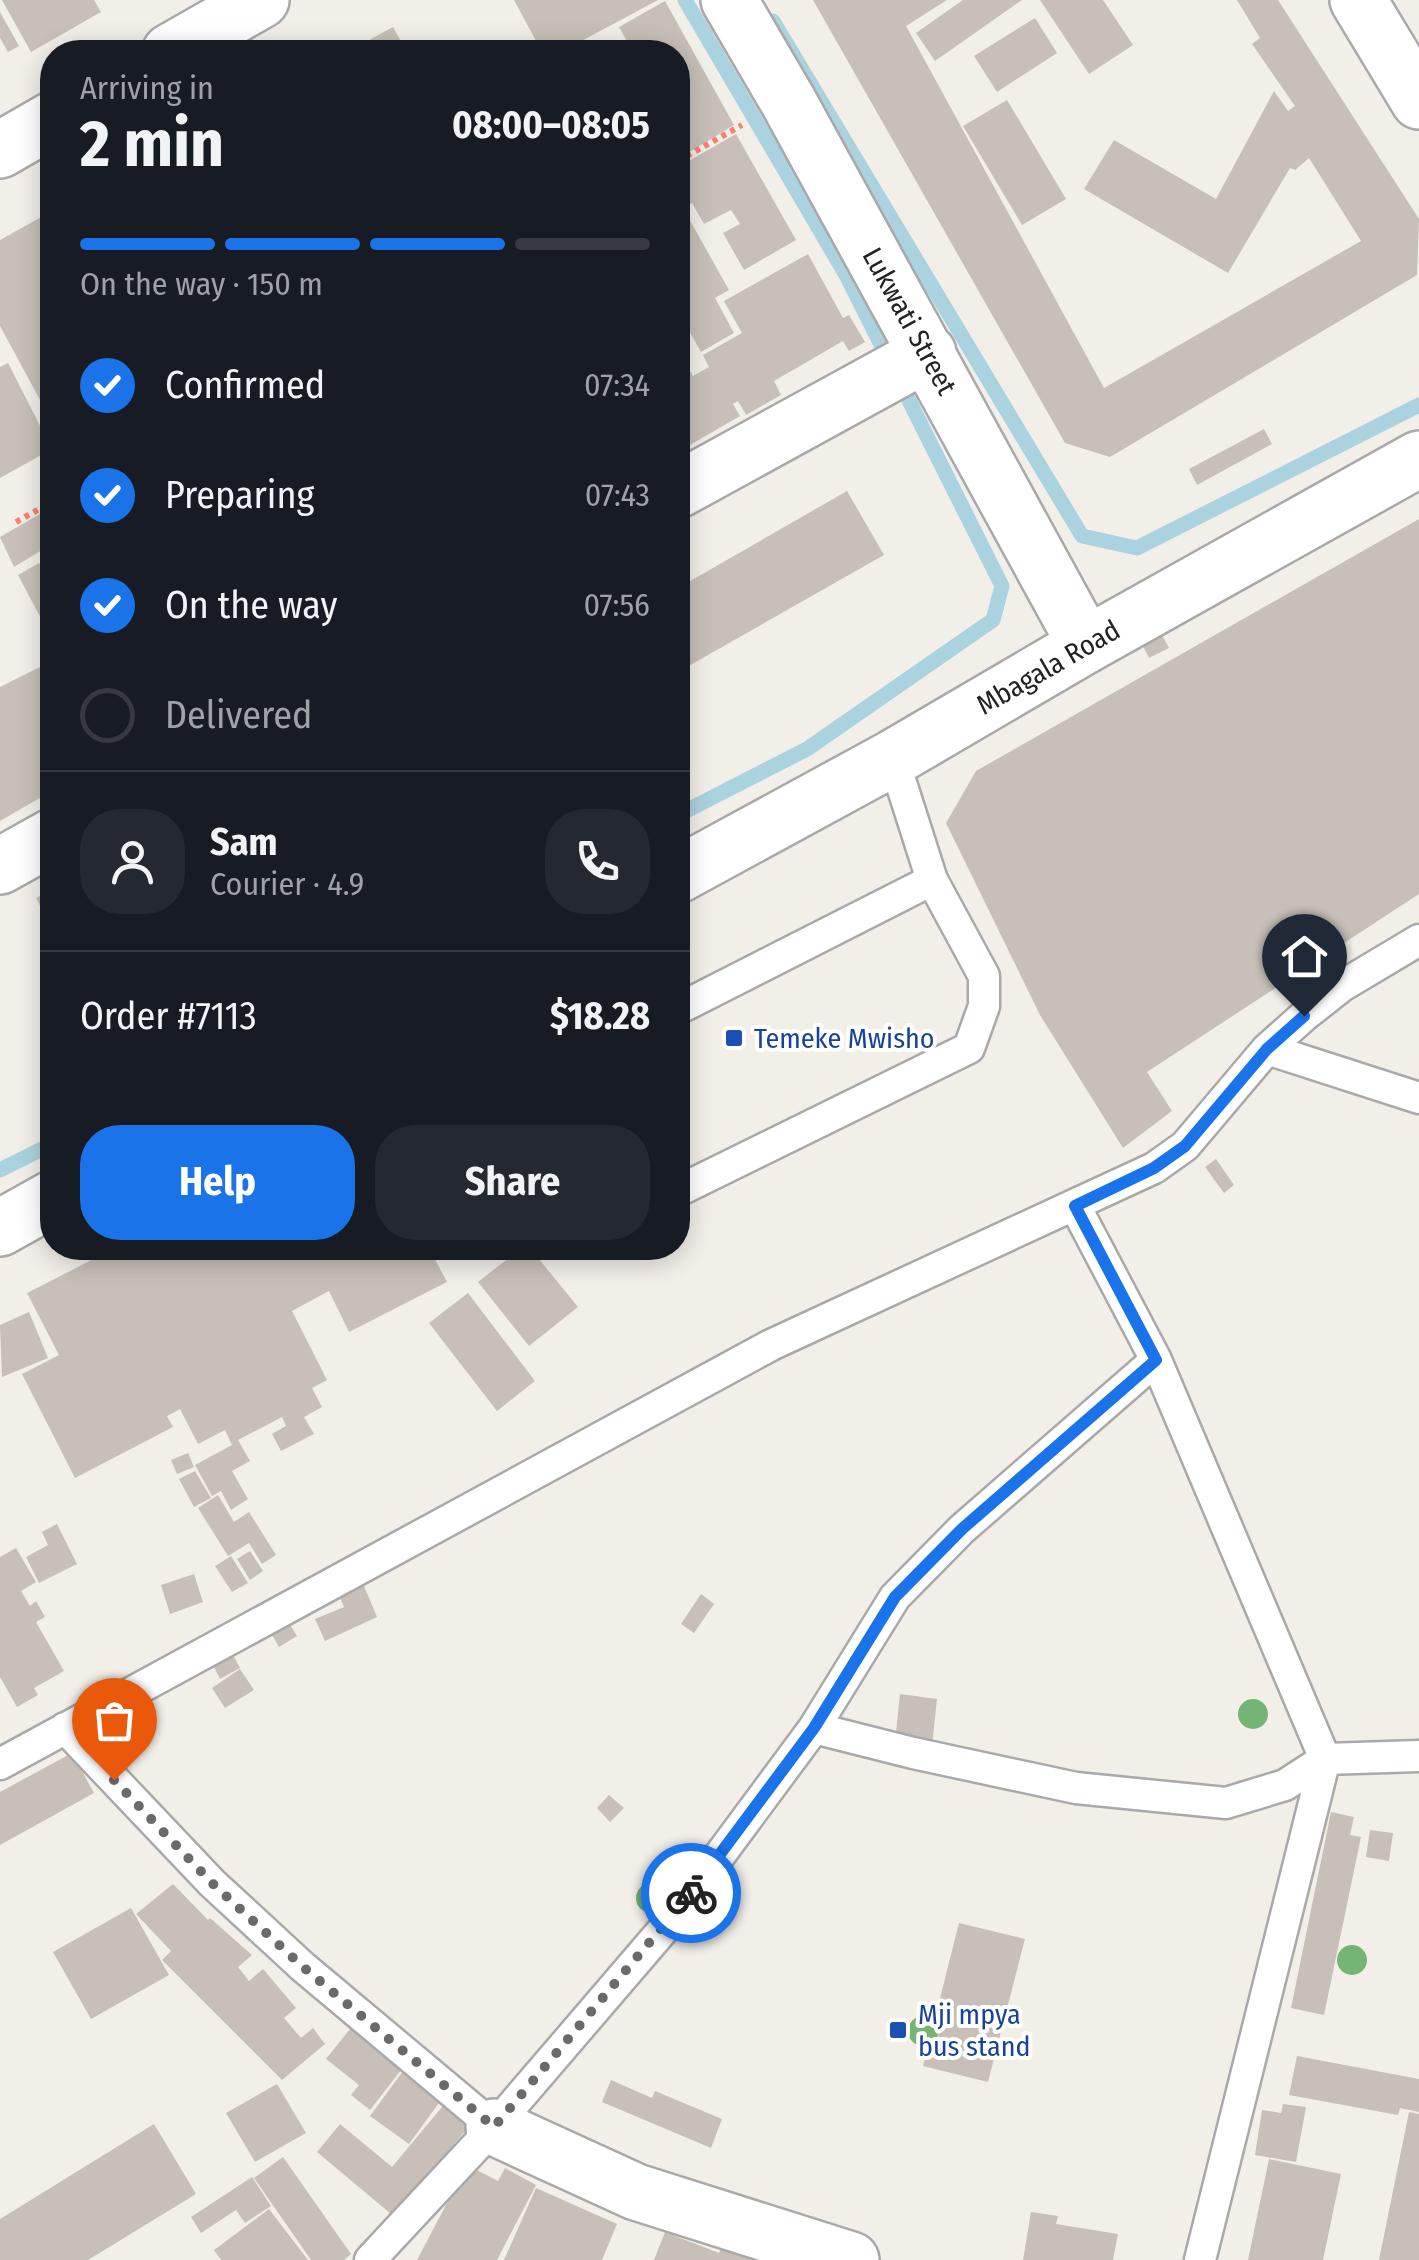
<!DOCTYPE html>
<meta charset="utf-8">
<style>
:root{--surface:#171b24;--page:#242831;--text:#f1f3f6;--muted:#9ea1a6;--line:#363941;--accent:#1a73e8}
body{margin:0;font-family:"Fira Sans Condensed",sans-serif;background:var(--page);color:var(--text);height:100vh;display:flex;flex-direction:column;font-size:38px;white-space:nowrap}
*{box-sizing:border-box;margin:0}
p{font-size:32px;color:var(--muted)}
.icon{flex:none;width:55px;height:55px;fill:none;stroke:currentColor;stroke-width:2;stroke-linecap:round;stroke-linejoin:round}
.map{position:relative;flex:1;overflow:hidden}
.side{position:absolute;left:40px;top:40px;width:650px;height:1220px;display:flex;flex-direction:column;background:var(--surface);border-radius:40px;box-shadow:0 5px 25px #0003}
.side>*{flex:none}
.pin{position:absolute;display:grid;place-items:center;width:85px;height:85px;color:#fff;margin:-102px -42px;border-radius:50% 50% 50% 0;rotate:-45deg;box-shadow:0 0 10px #0007}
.pin .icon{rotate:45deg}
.courier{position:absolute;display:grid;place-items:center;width:100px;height:100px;margin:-50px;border:8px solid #1a73e8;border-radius:50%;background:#fff;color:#222;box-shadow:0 2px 12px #0007}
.summary em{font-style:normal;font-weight:700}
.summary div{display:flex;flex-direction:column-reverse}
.summary{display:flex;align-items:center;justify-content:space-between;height:170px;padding:0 40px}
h1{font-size:65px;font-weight:700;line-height:75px}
.bar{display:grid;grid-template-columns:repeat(4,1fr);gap:15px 10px;align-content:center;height:120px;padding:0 40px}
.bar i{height:12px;border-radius:8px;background:var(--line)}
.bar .current{background:var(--accent)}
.bar p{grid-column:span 4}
.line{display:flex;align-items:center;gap:25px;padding:0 40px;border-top:2px solid var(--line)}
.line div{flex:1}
.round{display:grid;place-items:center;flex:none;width:105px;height:105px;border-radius:40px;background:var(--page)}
ol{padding:0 40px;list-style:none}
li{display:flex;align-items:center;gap:30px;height:110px}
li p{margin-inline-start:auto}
li .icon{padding:10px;border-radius:50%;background:var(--accent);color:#fff;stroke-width:4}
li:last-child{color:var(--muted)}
li i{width:55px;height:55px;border:5px solid var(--line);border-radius:50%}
.cta{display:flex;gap:20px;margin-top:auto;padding:20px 40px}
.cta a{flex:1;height:115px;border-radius:40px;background:var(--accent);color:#fff;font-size:40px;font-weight:700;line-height:115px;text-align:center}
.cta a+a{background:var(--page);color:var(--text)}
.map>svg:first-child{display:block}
</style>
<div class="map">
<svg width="1419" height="2260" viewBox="0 0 1419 2260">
<rect width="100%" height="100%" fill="#f2efe9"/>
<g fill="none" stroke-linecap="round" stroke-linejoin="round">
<path stroke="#aad3df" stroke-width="15" d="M 773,21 L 1082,536 L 1137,548 L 1419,405
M 678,815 L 807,749 L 993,620 L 1002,586 L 846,275 L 685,0
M 0,1170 L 52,1144"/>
</g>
<path fill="#c7bfb8" d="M 2,0 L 94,0 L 101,12 L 31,52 Z
M 514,0 L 658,0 L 561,52 L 542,52 Z
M 813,0 L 947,0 L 906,26 L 1104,388 L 1361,241 L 1309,158 L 1295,170 L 1290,168 L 1228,273 L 1084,189 L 1114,140 L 1216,199 L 1274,91 L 1288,111 L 1295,106 L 1252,44 L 1260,38 L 1237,0 L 1278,0 L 1419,219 L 1417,275 L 1110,457 L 1065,443 Z
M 963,0 L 1022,0 L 935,61 L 916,33 Z
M 1040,0 L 1103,0 L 1133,45 L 1089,74 Z
M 665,1 L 734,125 L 678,159 L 678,52 L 633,52 L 619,27 Z
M 0,12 L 19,46 L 8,52 L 0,38 Z
M 1035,18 L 1057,53 L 997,92 L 974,56 Z
M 393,27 L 407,52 L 347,52 Z
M 1007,100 L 1066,199 L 1022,225 L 963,126 Z
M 736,134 L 796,240 L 744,270 L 723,233 L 740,224 L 731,210 L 704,224 L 692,203 L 683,208 L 729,290 L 715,298 L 734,333 L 701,352 L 678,311 L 678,167 Z
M 52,211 L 52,345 L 49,347 L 52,354 L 52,422 L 0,326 L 0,240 Z
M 808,254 L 843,318 L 849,315 L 865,342 L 849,351 L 843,341 L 774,381 L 781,395 L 746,415 L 738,401 L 733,404 L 740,416 L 678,452 L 678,349 L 693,376 L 709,367 L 703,355 L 742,333 L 724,301 Z
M 8,363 L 52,449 L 0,478 L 0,367 Z
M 1264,429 L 1272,444 L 1197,485 L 1189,469 Z
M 847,491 L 884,555 L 678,672 L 678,588 Z
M 52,507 L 52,544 L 14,567 L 0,537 Z
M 1419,519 L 1419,894 L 1147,1072 L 1172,1111 L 1123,1148 L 1040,1015 L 946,823 L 976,771 Z
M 39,563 L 52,588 L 52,622 L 45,626 L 18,575 Z
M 1162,635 L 1169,648 L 1149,658 L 1143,646 Z
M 52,661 L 52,791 L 0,821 L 0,687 Z
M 52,889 L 52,911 L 45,915 L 36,898 Z
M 1216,1159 L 1234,1185 L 1224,1193 L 1205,1167 Z
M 115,1248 L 429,1248 L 447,1282 L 349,1332 L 329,1291 L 292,1311 L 327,1380 L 312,1388 L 322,1407 L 304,1417 L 314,1434 L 281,1451 L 272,1434 L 286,1426 L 282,1417 L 238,1440 L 250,1461 L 232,1471 L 248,1499 L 231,1510 L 221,1491 L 212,1496 L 195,1465 L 232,1445 L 225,1430 L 198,1444 L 180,1409 L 167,1416 L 173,1427 L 75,1478 L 22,1374 L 59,1355 L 27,1293 Z
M 521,1248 L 530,1248 L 578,1307 L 529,1346 L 478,1282 Z
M 468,1293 L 535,1381 L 497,1411 L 429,1323 Z
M 29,1312 L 48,1358 L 2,1377 L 0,1325 Z
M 188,1453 L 194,1467 L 177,1474 L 171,1460 Z
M 195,1471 L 211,1498 L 194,1507 L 179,1479 Z
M 218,1495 L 234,1522 L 249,1512 L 276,1555 L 262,1564 L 249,1543 L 228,1556 L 198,1508 Z
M 57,1524 L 77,1564 L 39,1583 L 26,1557 L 48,1545 L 42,1532 Z
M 16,1548 L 36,1582 L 21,1591 L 30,1606 L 36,1601 L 45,1617 L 36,1622 L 64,1671 L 34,1688 L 38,1695 L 17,1707 L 0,1677 L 0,1557 Z
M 250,1551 L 263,1571 L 250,1580 L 237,1559 Z
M 231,1556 L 248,1583 L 232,1592 L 215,1566 Z
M 194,1574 L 203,1602 L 170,1614 L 161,1585 Z
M 359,1574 L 377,1617 L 325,1641 L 315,1619 L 344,1607 L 334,1585 Z
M 701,1594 L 714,1604 L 694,1633 L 681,1624 Z
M 285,1616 L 297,1636 L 279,1647 L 267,1626 Z
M 231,1651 L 240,1668 L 220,1679 L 211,1661 Z
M 240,1669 L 254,1690 L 225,1708 L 212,1688 Z
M 900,1694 L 937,1699 L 932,1746 L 895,1742 Z
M 72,1753 L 94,1793 L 0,1845 L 0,1792 Z
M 609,1795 L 624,1808 L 610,1822 L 597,1808 Z
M 1331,1812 L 1354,1817 L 1350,1835 L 1361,1837 L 1324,2015 L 1291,2008 Z
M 1370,1830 L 1393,1833 L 1389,1861 L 1366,1857 Z
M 173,1884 L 208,1920 L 210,1918 L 252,1955 L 238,1967 L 249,1981 L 263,1969 L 296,2008 L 284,2018 L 301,2038 L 313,2028 L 325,2044 L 282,2080 L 162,1960 L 171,1951 L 136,1914 Z
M 131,1908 L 169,1975 L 91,2019 L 53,1952 Z
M 959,1923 L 1025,1939 L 988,2082 L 923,2066 Z
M 354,2024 L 405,2065 L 370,2110 L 351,2095 L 359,2085 L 326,2059 Z
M 1297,2056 L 1419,2079 L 1419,2112 L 1400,2108 L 1398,2115 L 1289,2095 Z
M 406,2067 L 444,2096 L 409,2144 L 370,2116 Z
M 611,2080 L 652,2098 L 655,2091 L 722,2119 L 711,2148 L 602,2102 Z
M 277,2084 L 306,2133 L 255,2162 L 226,2113 Z
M 452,2095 L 475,2120 L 453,2145 L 457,2148 L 397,2219 L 317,2152 L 340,2124 L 392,2167 Z
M 1283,2104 L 1306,2107 L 1296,2162 L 1255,2155 L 1262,2110 L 1281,2113 Z
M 1409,2112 L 1419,2114 L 1419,2260 L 1379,2260 Z
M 154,2124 L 196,2194 L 88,2260 L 0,2260 L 0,2219 Z
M 283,2157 L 351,2254 L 344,2260 L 311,2260 L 254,2178 Z
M 1269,2159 L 1341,2174 L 1323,2260 L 1248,2260 Z
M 467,2165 L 498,2181 L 505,2168 L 536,2185 L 497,2260 L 417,2260 Z
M 252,2177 L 271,2206 L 245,2223 L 236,2210 L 201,2233 L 191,2217 Z
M 536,2188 L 617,2224 L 602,2260 L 504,2260 Z
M 269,2209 L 308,2260 L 221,2260 L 214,2250 Z
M 1031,2212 L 1058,2216 L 1056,2224 L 1118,2234 L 1113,2260 L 1023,2260 Z
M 665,2232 L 719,2253 L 724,2241 L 761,2256 L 759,2260 L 654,2260 Z"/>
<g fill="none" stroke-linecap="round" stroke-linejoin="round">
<g stroke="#a9a9a9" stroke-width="35">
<path id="service" d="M 678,1009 L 932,880
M 1267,1049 L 1419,1098
M 678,1191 L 969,1048 L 984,1006 L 984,976 L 932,880 L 893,758
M 1075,1206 L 1156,1360 L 1325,1759 L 1200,2260
M 65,1728 L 212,1883 L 303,1967 L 494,2127
M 814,1728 L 913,1753 L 1076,1788 L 1226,1803 L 1285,1785 L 1325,1759 L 1419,1756
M 0,1764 L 771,1345 L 1154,1168 L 1185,1146 L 1267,1049 L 1304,1016 L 1342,986 L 1419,940
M 370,2260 L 494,2127 L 674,1917 L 814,1728 L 895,1597 L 962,1529 L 1156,1360"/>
</g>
<g stroke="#a9a9a9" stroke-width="60">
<path id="minor" d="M 729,0 L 788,101 L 1086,645
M 1358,0 L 1419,101
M 170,52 L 261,0
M 0,150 L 52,120
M 678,490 L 928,353
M 0,866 L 52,837
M 494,2127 L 636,2192 L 851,2260"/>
</g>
<g stroke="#a9a9a9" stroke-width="60">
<path id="tertiary" d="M 678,875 L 893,758 L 1086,645 L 1419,459
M 0,1228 L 52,1199"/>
</g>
<path stroke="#fa8072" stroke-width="6" stroke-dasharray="5 5" stroke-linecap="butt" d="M 678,161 L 742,125
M 16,522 L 52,502"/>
<use href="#service" stroke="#fff" stroke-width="30"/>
<use href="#minor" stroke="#fff" stroke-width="55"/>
<use href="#tertiary" stroke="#fff" stroke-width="55"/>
</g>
<g fill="#74b475">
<circle cx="1253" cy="1714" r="15"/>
<circle cx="651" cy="1898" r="15"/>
<circle cx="1352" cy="1960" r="15"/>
<circle cx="923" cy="2031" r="15"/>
</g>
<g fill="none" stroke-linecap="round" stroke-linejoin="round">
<path stroke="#6b6a68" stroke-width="10" stroke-dasharray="0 18" d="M 114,1780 L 212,1883 L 303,1967 L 494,2127 L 691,1893"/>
<path stroke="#1a73e8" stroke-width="12" d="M 691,1893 L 814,1728 L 895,1597 L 962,1529 L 1156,1360 L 1075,1206 L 1154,1168 L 1185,1146 L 1267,1049 L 1304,1016"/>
</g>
<g fill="#1a4fb4" stroke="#fff" stroke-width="4">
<rect x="724" y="1028" width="20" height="20" rx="5"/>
<rect x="888" y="2020" width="20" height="20" rx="5"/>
</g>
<g text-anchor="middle" stroke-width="8" stroke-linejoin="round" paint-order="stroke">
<g font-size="28" fill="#222" stroke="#fff">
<text transform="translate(910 321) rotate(61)" y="10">Lukwati Street</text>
<text transform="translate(1048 667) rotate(-30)" y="10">Mbagala Road</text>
</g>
<g font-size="28" fill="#164399" stroke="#fff" text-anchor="start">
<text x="754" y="1048">Temeke Mwisho</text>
<text x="918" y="2024">Mji mpya<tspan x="918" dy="32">bus stand</tspan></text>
</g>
</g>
</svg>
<div class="pin" style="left:114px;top:1780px;background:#ea580c"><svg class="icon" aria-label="bag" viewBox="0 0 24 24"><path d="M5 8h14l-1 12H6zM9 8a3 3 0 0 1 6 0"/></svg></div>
<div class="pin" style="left:1304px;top:1016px;background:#1f2937"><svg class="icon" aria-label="home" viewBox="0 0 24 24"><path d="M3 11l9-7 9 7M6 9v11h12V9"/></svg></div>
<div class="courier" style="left:691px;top:1893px"><svg class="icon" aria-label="bike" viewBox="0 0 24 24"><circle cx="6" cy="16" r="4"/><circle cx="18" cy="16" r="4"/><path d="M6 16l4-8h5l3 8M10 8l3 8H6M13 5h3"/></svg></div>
<section class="side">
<div class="summary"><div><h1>2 min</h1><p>Arriving in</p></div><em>08:00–08:05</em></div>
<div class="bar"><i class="current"></i><i class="current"></i><i class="current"></i><i></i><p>On the way · 150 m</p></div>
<ol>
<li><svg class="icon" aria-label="check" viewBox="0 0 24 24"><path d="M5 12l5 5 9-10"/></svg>Confirmed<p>07:34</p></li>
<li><svg class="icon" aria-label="check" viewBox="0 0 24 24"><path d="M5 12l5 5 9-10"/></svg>Preparing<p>07:43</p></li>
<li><svg class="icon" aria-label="check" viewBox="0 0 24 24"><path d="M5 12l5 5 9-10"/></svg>On the way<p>07:56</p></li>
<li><i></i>Delivered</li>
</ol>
<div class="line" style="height:180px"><a class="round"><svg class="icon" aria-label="person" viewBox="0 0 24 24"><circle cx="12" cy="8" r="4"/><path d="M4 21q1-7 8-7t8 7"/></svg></a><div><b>Sam</b><p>Courier · 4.9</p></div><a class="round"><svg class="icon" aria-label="phone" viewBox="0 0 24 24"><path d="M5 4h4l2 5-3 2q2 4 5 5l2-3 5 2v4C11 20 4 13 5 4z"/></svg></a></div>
<div class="line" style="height:130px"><div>Order #7113</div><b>$18.28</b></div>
<div class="cta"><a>Help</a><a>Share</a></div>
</section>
</div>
